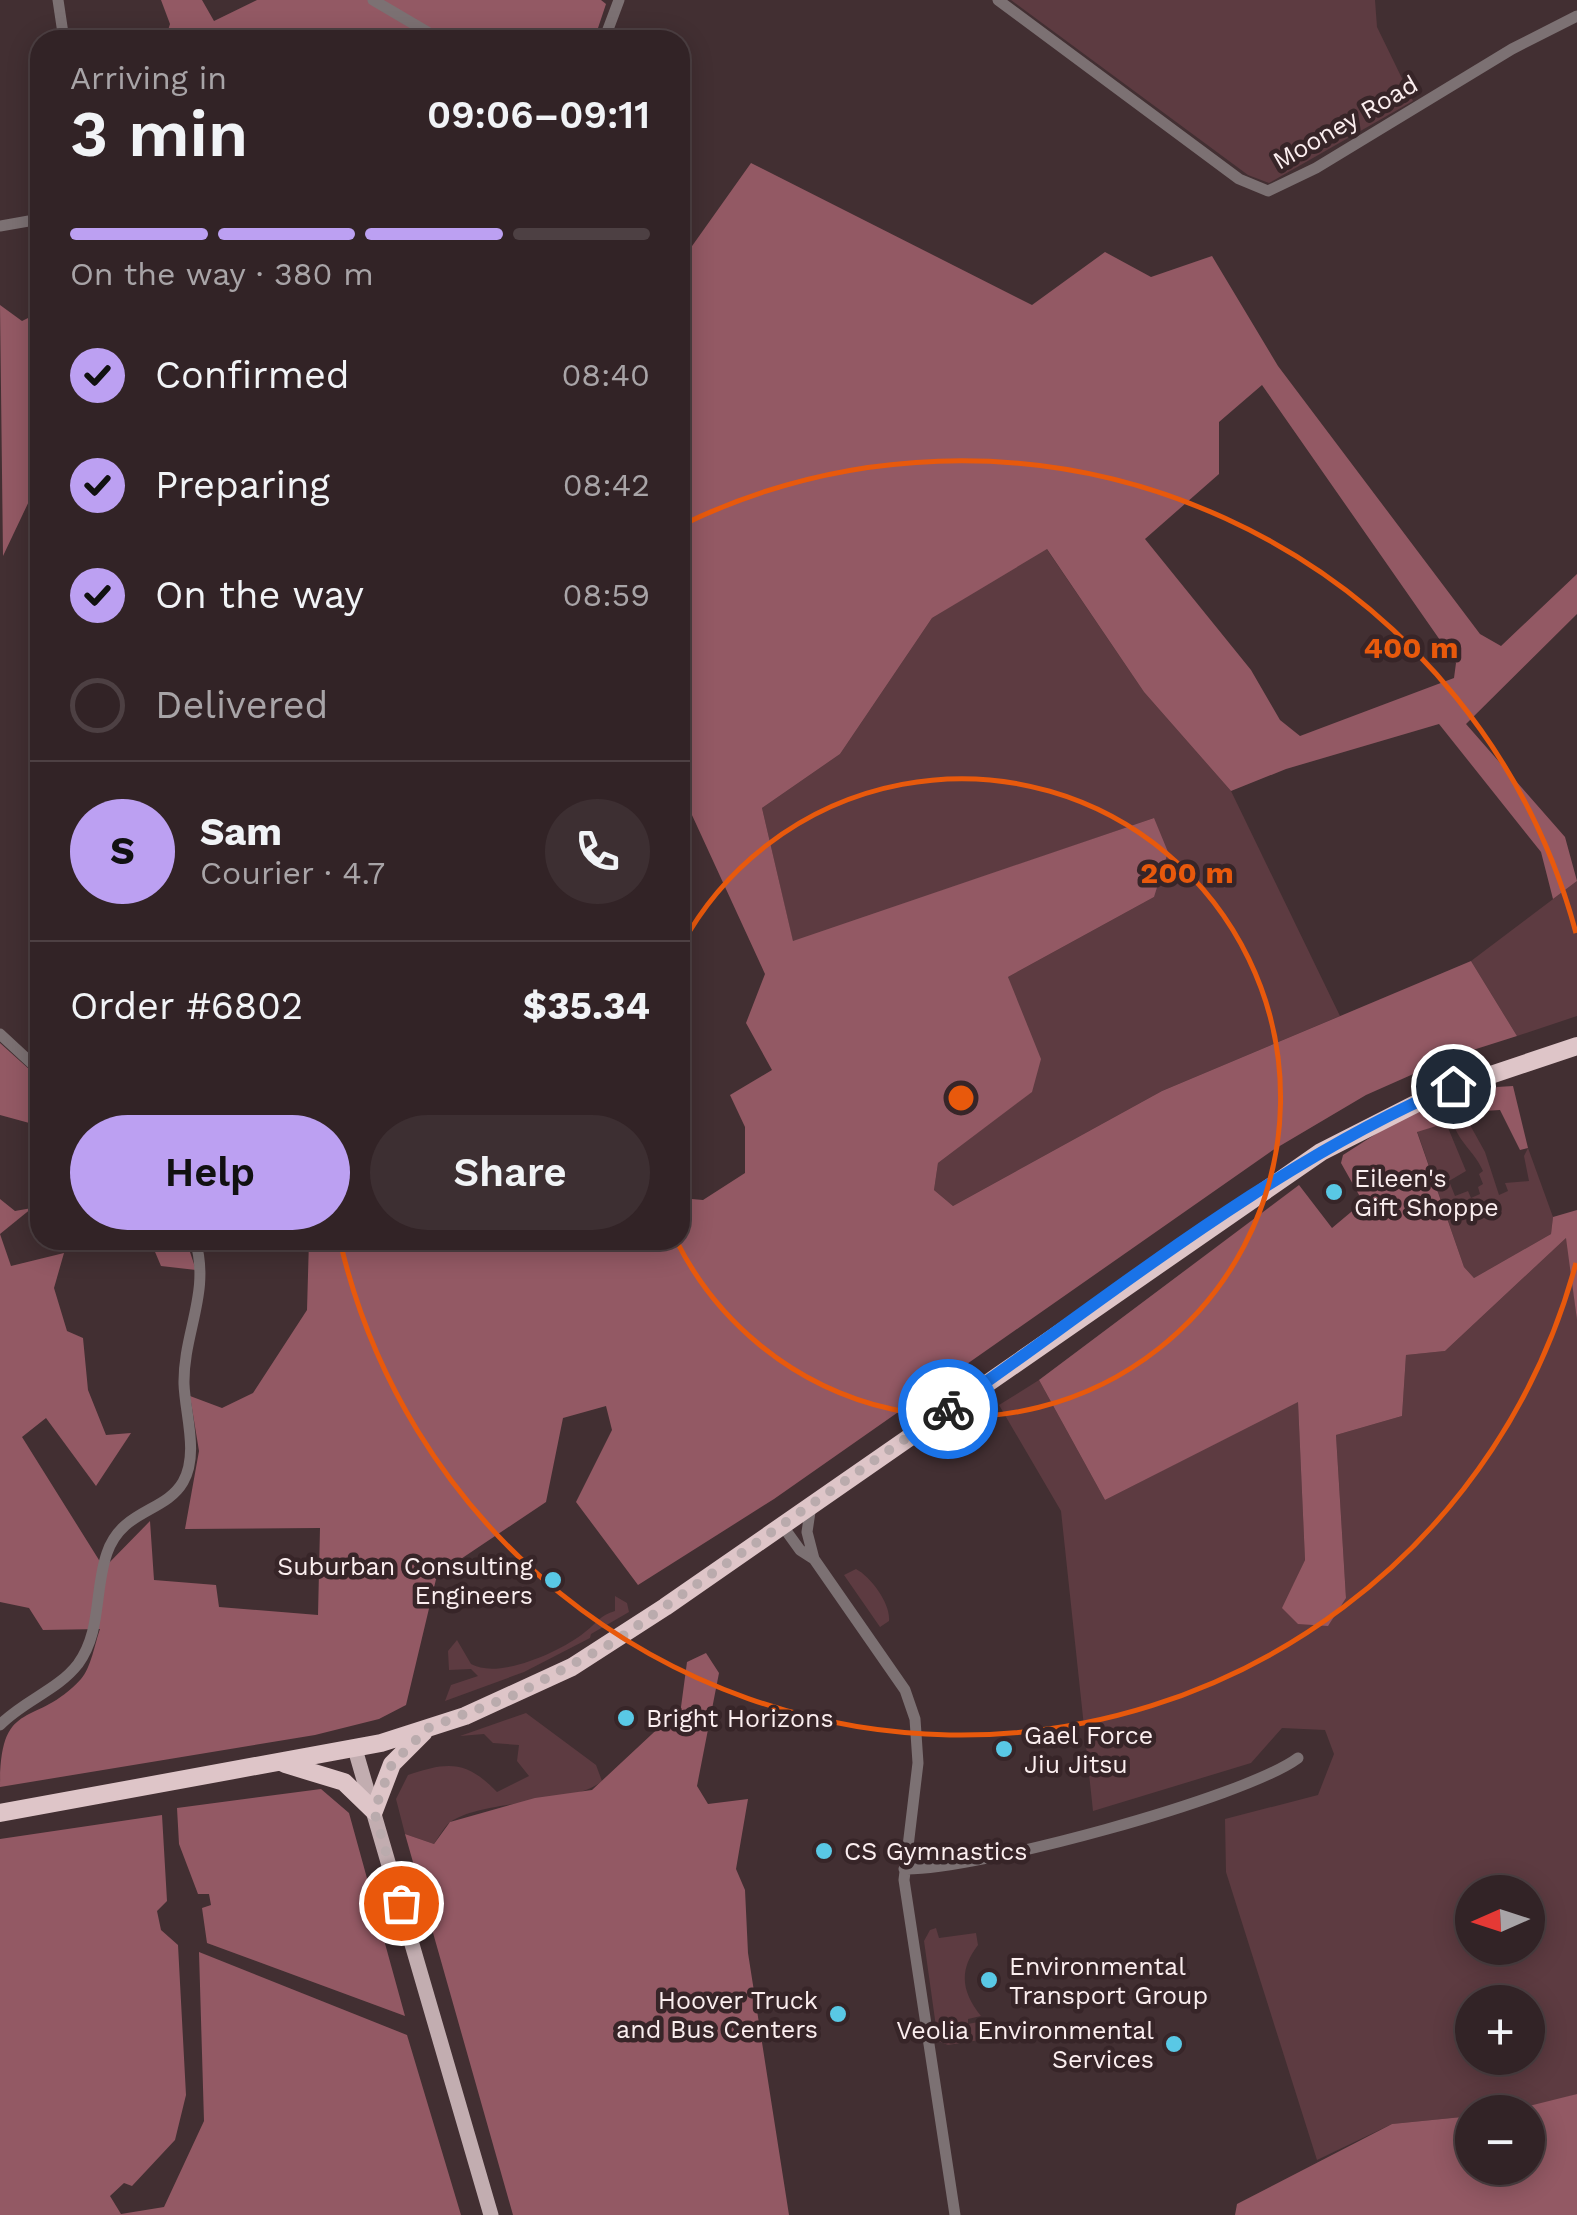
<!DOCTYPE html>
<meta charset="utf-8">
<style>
:root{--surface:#322326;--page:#3d2f32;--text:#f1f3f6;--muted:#a8a4a7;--line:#4d4043;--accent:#bca0f2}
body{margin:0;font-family:"Work Sans",sans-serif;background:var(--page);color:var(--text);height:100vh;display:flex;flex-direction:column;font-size:38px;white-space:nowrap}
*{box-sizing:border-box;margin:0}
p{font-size:32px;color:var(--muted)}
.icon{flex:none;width:55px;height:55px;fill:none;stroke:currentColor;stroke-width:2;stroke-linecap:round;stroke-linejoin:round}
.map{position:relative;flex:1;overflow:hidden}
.sheet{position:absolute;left:30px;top:30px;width:660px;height:1220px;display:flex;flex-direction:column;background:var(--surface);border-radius:30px;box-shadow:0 5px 25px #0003,0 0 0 2px var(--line)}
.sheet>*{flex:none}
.needle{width:65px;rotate:267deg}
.fabs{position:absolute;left:1455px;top:1875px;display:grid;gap:20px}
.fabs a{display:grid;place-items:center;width:90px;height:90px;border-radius:50%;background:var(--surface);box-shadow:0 5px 25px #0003,0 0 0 2px var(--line);font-size:50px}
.pin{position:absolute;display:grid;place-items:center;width:85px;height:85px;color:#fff;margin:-42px;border:5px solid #fff;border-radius:50%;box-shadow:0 2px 10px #0007}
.courier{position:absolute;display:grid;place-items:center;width:100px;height:100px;margin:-50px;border:8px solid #1a73e8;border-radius:50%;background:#fff;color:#222;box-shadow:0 2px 12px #0007}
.headline em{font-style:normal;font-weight:600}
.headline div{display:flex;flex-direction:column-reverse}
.headline{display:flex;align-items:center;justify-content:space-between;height:170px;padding:0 40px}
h1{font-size:65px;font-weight:600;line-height:75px}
.bar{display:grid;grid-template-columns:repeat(4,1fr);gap:15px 10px;align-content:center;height:120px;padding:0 40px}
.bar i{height:12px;border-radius:8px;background:var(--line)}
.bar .on{background:var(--accent)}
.bar p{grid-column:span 4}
.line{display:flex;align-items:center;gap:25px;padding:0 40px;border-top:2px solid var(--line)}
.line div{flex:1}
.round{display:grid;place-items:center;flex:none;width:105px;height:105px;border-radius:52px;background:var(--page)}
ol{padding:0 40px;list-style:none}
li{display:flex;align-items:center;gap:30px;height:110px}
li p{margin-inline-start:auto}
li .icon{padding:10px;border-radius:50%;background:var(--accent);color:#111;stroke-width:4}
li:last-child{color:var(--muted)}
li i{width:55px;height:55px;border:5px solid var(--line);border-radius:50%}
.cta{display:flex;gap:20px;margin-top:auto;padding:20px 40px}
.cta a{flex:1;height:115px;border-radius:60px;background:var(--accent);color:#111;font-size:40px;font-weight:600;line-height:115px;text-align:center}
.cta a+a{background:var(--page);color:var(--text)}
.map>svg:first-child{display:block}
</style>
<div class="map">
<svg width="1577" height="2215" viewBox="0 0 1577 2215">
<rect width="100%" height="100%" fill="#422f32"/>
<path fill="#5d3b41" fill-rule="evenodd" d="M 1011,0 L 1375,0 L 1377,27 L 1413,101 L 1269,183 L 1248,175 Z
M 1046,548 L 1144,692 L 1231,791 L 1340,1016 L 1162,1091 L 953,1206 L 934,1190 L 938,1163 L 1031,1092 L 1008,977 L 1154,897 L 1154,818 L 793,942 L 762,808 L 840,754 L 932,618 Z
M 1577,881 L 1577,1016 L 1517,1036 L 1471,961 Z
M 1465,1116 L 1485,1152 L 1499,1195 L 1508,1191 L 1505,1183 L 1529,1181 L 1524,1156 L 1528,1148 L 1553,1217 L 1551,1234 L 1474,1278 L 1464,1267 L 1417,1131 L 1446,1123 L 1466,1171 L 1449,1181 L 1455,1196 L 1468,1191 L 1471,1198 L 1480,1194 L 1478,1187 L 1483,1184 L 1479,1174 L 1483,1171 C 1474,1150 1458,1143 1452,1119 Z
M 1567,1237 L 1577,1320 L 1577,2094 L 1523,2111 L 1392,2124 L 1317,2160 L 1226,1872 L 1225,1819 L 1318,1795 L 1334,1754 L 1325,1730 L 1282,1728 L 1251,1763 L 1093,1811 L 1061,1511 L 999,1405 L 1039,1380 L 1105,1500 L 1298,1401 L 1305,1560 L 1283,1608 L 1346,1598 L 1336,1435 L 1402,1416 L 1406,1355 L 1445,1351 ZM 1472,1892 L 1528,1892 L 1528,1948 L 1472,1948 ZM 1472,2002 L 1528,2002 L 1528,2058 L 1472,2058 Z
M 856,1569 C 871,1577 891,1604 889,1621 L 880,1627 L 844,1575 Z
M 615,1596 L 627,1603 L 629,1612 L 591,1634 L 590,1638 L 524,1672 L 445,1701 L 451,1685 L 478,1676 L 471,1669 L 449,1670 L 448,1651 L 457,1640 L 471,1664 C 499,1680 562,1651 585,1632 C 597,1623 600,1615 615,1611 Z
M 526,1713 L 596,1765 L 602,1781 C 576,1805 476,1799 448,1824 C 443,1829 438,1838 434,1844 L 405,1834 L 396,1799 L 408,1775 C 449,1761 467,1761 497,1792 L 529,1776 L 517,1761 L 519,1745 L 493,1743 L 484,1734 L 460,1736 Z
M 936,1928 L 939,1938 L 976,1933 L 978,1945 C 958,1971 962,1992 981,2016 L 968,2019 L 968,2024 L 983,2021 L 986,2039 L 948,2045 L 938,2041 L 924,1941 L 930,1930 Z"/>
<path fill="#935964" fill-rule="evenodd" d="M 161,0 L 202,0 L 214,21 L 257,0 L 601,0 L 606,4 L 594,40 L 165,40 L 170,24 Z
M 751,163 L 1032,305 L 1105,252 L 1151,277 L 1212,256 L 1278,366 L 1480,634 L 1501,646 L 1577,574 L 1577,614 L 1466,724 L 1565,837 L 1577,881 L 1553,899 L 1541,852 L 1439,724 L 1286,769 L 1231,791 L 1144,692 L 1047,549 L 932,618 L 840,754 L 762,808 L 793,941 L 1154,818 L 1168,852 L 1154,897 L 1008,977 L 1041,1059 L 1032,1092 L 938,1163 L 934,1190 L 953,1206 L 1162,1091 L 1471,961 L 1517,1036 L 1454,1056 L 1366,1095 L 1273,1150 L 774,1499 L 638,1585 L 576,1502 L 612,1430 L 606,1406 L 563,1418 L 546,1502 L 437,1575 L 406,1705 L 379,1719 L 315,1735 L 0,1787 C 0,1695 34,1730 81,1679 C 91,1668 95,1643 100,1629 L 43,1630 L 29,1608 L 0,1602 L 0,1199 L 15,1211 L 32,1208 L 0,1234 L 11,1266 L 64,1253 L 54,1288 L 67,1331 L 83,1338 L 88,1390 L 106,1435 L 131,1433 L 96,1486 L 46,1418 L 22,1437 L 104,1568 L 150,1521 L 154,1580 L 216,1585 L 219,1607 L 318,1615 L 320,1528 L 185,1529 L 199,1451 L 190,1396 L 222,1408 L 253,1393 L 307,1310 L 309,1240 L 680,1240 L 680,1198 L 703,1200 L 745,1173 L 745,1127 L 730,1095 L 772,1070 L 746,1023 L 765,974 L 680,789 L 680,263 ZM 1262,385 L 1456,663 L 1454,678 L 1300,736 L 1280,720 L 1251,670 L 1145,539 L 1219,474 L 1219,422 Z
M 0,305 L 22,321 L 40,312 L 40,478 L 3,556 Z
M 0,1043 L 40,1079 L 40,1132 L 33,1124 L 0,1115 Z
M 1513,1086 L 1528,1148 L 1520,1150 L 1500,1110 L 1483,1111 L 1478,1098 L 1497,1087 Z
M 1438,1102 L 1446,1123 L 1417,1132 L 1464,1267 L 1474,1278 L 1551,1234 L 1553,1217 L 1577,1210 L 1577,1320 L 1566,1238 L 1445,1351 L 1406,1355 L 1402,1416 L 1336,1435 L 1346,1598 L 1328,1626 L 1298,1624 L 1282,1608 L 1305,1560 L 1298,1402 L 1105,1500 L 1039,1380 L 1299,1185 L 1332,1228 L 1363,1202 L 1341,1163 L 1343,1155 L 1410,1112 Z
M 150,1240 L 186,1240 L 196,1270 L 161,1266 Z
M 706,1653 L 719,1673 L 697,1786 L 708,1804 L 748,1799 L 736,1869 L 745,1890 L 748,1953 L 789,2215 L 513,2215 L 405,1834 L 434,1844 L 450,1822 L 535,1798 L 592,1790 L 681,1707 L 687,1662 Z
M 321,1789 L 349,1813 L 405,2016 L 207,1943 L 202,1908 L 211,1905 L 209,1894 L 198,1894 L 179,1844 L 177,1808 Z
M 162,1815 L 167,1901 L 157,1911 L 161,1930 L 178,1945 L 186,2095 L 175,2140 L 132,2186 L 124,2183 L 110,2196 L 121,2214 L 164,2207 L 204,2121 L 199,1952 L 407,2035 L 461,2215 L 0,2215 L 0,1839 Z
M 1577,2094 L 1577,2215 L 1235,2215 L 1237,2204 L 1392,2124 L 1472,2116 L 1472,2168 L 1528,2168 L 1528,2112 L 1505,2112 Z"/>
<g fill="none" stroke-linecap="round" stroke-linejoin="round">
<path stroke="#7c7173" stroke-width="11" d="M 58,0 L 64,40
M 373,0 L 441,40
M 998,0 L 1239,179 L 1268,191 L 1316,168 L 1512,49 L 1577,16
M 604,40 L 619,0
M 0,226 L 40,219
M 0,1034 L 40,1071
M 811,1505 L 807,1532 L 814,1559 L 905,1690 L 915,1719 L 918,1763 L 904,1880 L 955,2215
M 782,1525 L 800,1550 L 814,1559
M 0,1725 C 23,1701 58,1690 78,1664 C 102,1631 94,1590 107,1553 C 122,1509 165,1513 183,1482 C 199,1454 185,1414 184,1384 C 183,1333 211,1292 195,1240
M 904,1869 C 973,1871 1244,1798 1298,1758"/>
<path stroke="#c2adb0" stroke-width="15" d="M 355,1749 L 491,2215"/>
<path stroke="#dec5c8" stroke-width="18" d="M 285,1764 L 344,1782 L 374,1811 L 392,1764 L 424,1732
M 0,1813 L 381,1743 L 465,1716 L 572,1667 L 665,1607 L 1321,1152 L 1437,1093 L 1577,1046"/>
</g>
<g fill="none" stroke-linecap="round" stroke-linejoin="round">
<path stroke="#baabad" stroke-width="10" stroke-dasharray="0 18" d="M 401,1903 L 374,1811 L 392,1764 L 428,1728 L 517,1694 L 614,1642 L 948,1409"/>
<path stroke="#1a73e8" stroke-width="12" d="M 948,1409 C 1106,1299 1276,1160 1453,1086"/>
</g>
<g fill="none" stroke="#e8590c" stroke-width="5">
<path d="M681 946A319 319 0 1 1 676 1240"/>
<path d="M1576 1263A637 637 0 0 1 340 1241M682 525A637 637 0 0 1 1576 933"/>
</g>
<g fill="#59c8e5" stroke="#372528" stroke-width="4">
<circle cx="1334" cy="1192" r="10"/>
<circle cx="553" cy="1580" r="10"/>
<circle cx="626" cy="1718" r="10"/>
<circle cx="1004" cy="1749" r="10"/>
<circle cx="824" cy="1851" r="10"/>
<circle cx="989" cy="1980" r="10"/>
<circle cx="838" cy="2014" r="10"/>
<circle cx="1174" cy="2044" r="10"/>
</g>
<g text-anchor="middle" stroke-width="9" stroke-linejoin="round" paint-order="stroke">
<g font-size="25" fill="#fbeeef" stroke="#372528">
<text transform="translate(1345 122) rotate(-30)" y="9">Mooney Road</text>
</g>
<g font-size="25" fill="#fbeeef" stroke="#372528" text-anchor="start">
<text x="1354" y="1187">Eileen's<tspan x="1354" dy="29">Gift Shoppe</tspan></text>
<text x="533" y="1575" text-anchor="end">Suburban Consulting<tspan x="533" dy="29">Engineers</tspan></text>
<text x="646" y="1727">Bright Horizons</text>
<text x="1024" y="1744">Gael Force<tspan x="1024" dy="29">Jiu Jitsu</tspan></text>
<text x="844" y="1860">CS Gymnastics</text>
<text x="1009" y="1975">Environmental<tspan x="1009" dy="29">Transport Group</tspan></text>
<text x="818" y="2009" text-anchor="end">Hoover Truck<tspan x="818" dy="29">and Bus Centers</tspan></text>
<text x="1154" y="2039" text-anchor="end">Veolia Environmental<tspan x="1154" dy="29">Services</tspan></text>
</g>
</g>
<circle cx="961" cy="1098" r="15" fill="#e8590c" stroke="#372528" stroke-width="5"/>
<g font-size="30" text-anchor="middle" font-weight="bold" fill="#e8590c" stroke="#372528" stroke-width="9" stroke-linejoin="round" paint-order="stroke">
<text x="1411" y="658">400 m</text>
<text x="1187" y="883">200 m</text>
</g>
</svg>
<div class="fabs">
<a><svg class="needle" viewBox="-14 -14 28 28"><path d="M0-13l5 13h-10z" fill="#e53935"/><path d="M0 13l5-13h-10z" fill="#a8a4a7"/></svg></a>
<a>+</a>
<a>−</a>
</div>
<div class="pin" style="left:401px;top:1903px;background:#ea580c"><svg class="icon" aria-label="bag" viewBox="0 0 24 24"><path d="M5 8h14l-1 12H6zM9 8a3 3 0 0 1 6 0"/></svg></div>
<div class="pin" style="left:1453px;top:1086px;background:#1f2937"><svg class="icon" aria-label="home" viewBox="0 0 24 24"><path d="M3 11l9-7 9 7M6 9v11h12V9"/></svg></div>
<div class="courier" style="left:948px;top:1409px"><svg class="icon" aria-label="bike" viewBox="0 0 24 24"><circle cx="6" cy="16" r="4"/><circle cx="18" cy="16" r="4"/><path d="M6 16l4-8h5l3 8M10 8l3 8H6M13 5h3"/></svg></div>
<section class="sheet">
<div class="headline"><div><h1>3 min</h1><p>Arriving in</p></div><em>09:06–09:11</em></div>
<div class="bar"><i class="on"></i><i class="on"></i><i class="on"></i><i></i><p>On the way · 380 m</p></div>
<ol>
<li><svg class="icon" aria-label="check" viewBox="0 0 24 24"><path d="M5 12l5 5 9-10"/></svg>Confirmed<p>08:40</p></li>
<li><svg class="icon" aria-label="check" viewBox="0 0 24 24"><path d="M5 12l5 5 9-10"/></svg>Preparing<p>08:42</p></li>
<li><svg class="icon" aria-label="check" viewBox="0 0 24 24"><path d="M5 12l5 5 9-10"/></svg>On the way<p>08:59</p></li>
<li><i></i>Delivered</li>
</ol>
<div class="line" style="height:180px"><b class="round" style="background:var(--accent);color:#111">S</b><div><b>Sam</b><p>Courier · 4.7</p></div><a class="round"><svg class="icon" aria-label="phone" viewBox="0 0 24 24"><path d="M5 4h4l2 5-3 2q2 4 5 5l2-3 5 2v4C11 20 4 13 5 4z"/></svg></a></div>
<div class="line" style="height:130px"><div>Order #6802</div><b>$35.34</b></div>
<div class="cta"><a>Help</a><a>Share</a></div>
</section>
</div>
